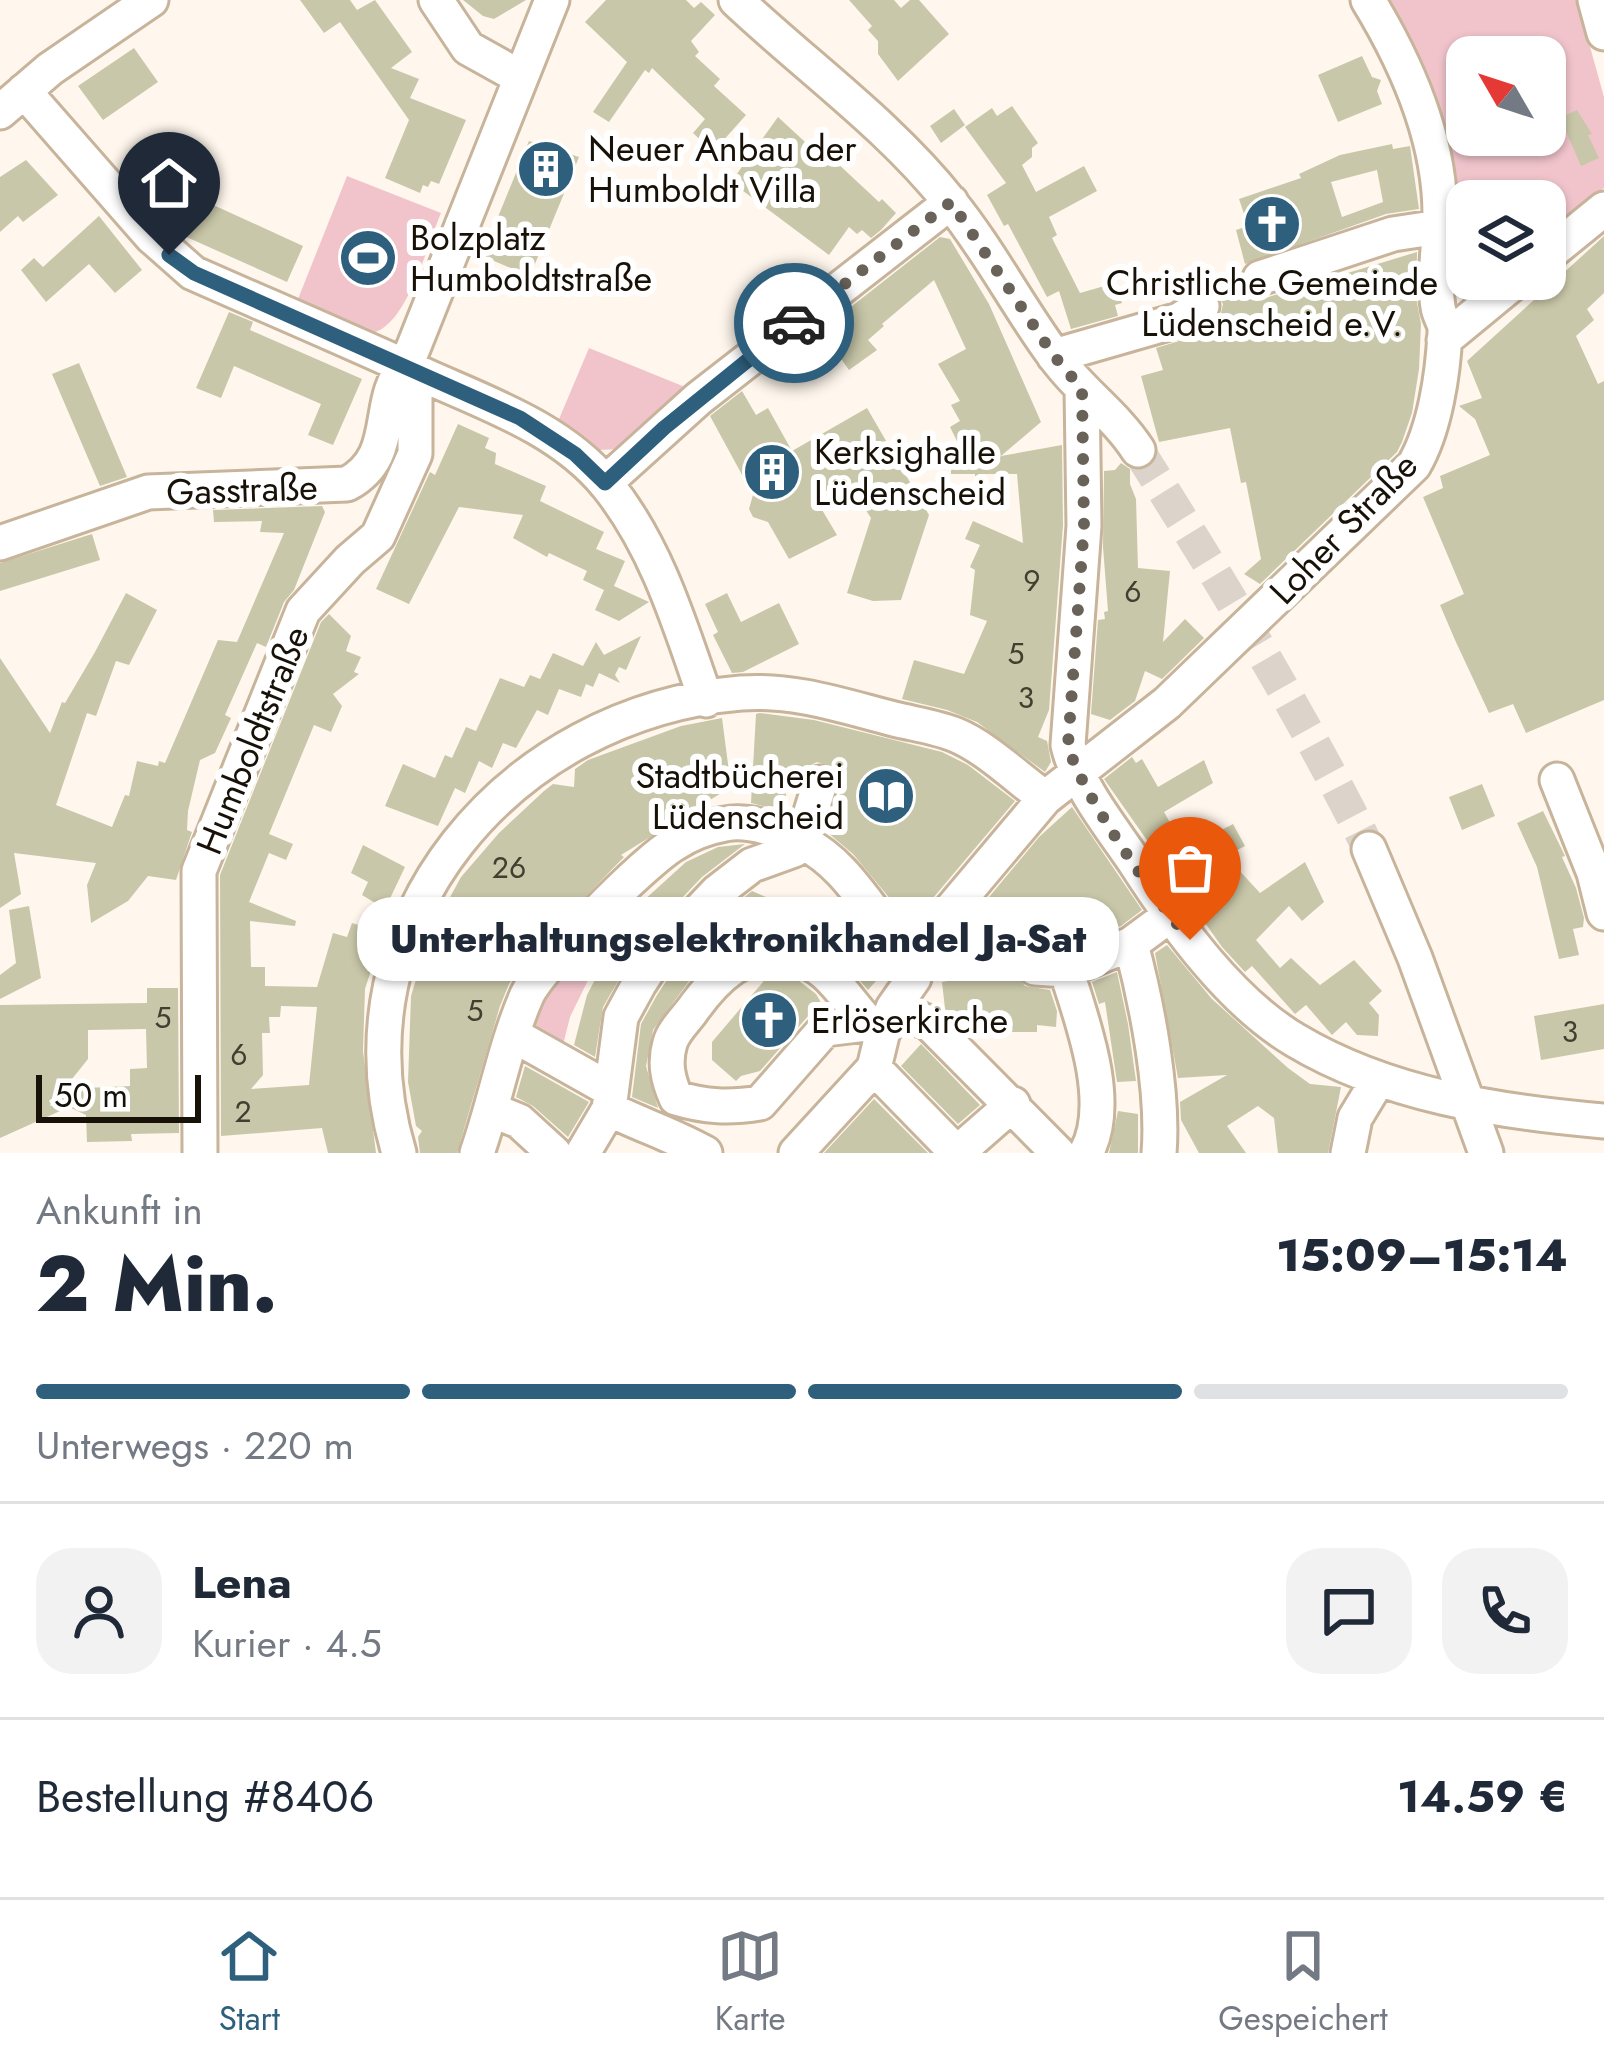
<!DOCTYPE html>
<html lang="de">
<meta charset="utf-8">
<style>
:root{--surface:#fff;--page:#f2f2f3;--text:#1f2937;--muted:#747a83;--line:#e0e1e3;--accent:#2e607e}
body{margin:0;font-family:Jost,sans-serif;background:var(--page);color:var(--text);height:100vh;display:flex;flex-direction:column;font-size:45px;white-space:nowrap}
*{box-sizing:border-box;margin:0}
p{font-size:39px;color:var(--muted)}
.icon{flex:none;width:66px;height:66px;fill:none;stroke:currentColor;stroke-width:2;stroke-linecap:round;stroke-linejoin:round}
.map{position:relative;height:1153px;overflow:hidden}
.drawer{display:flex;flex-direction:column;background:var(--surface);flex:1}
.drawer>*{flex:none}
.needle{width:78px;rotate:309deg}
.tools{position:absolute;left:1446px;top:36px;display:grid;gap:24px}
.tools a{display:grid;place-items:center;width:120px;height:120px;border-radius:24px;background:var(--surface);box-shadow:0 3px 9px #0004;font-size:60px}
.scale{position:absolute;left:36px;bottom:30px;width:165px;box-sizing:border-box;padding-left:12px;border:6px solid #181108;border-top:0;font-size:33px;line-height:42px;white-space:nowrap;color:#181108;-webkit-text-stroke:9px #fff;paint-order:stroke}
.pin{position:absolute;display:grid;place-items:center;width:102px;height:102px;color:#fff;margin:-123px -51px;border-radius:50% 50% 50% 0;rotate:-45deg;box-shadow:0 0 12px #0007}
.pin .icon{rotate:45deg}
.courier{position:absolute;display:grid;place-items:center;width:120px;height:120px;margin:-60px;border:9px solid #2e607e;border-radius:50%;background:#fff;color:#222;box-shadow:0 3px 15px #0007}
.bubble{position:absolute;height:84px;border-radius:36px;background:var(--surface);box-shadow:0 3px 9px #0004;font-size:39px;font-weight:800;line-height:84px;text-align:center}
.summary em{font-style:normal;font-weight:800}
.summary div{display:flex;flex-direction:column-reverse}
.summary{display:flex;align-items:center;justify-content:space-between;height:204px;padding:0 36px}
h1{font-size:78px;font-weight:800;line-height:90px}
.bar{display:grid;grid-template-columns:repeat(4,1fr);gap:18px 12px;align-content:center;height:144px;padding:0 36px}
.bar i{height:15px;border-radius:9px;background:var(--line)}
.bar .current{background:var(--accent)}
.bar p{grid-column:span 4}
.line{display:flex;align-items:center;gap:30px;padding:0 36px;border-top:3px solid var(--line)}
.line div{flex:1}
.round{display:grid;place-items:center;flex:none;width:126px;height:126px;border-radius:36px;background:var(--page)}
.menu{display:flex;justify-content:space-around;align-items:center;height:168px;border-top:3px solid var(--line);background:var(--surface);font-size:33px;color:var(--muted)}
.menu a{display:grid;justify-items:center;gap:6px}
.menu .current{color:var(--accent)}
.map>svg:first-child{display:block}
</style>
<div class="map">
<svg width="1604" height="1153" viewBox="0 0 1604 1153">
<rect width="100%" height="100%" fill="#fff7ed"/>
<path fill="#f1c4cc" fill-rule="evenodd" d="M 1383,0 L 1577,0 L 1604,97 L 1604,188 L 1545,235 L 1545,201 L 1467,201 L 1467,279 L 1496,279 L 1488,287 L 1450,288 ZM 1467,57 L 1545,57 L 1545,135 L 1467,135 Z
M 347,176 L 441,213 C 428,243 404,337 366,333 C 343,330 317,313 296,304 Z
M 589,348 L 690,389 L 621,449 L 599,450 L 559,419 Z
M 567,954 L 593,970 L 570,1017 L 560,1057 L 532,1037 L 538,1008 Z"/>
<path fill="#c8c7a9" fill-rule="evenodd" d="M 300,0 L 350,0 L 357,10 L 375,0 L 412,52 L 391,68 L 419,79 L 410,98 L 466,120 L 439,184 L 431,181 L 428,187 L 423,185 L 420,193 L 385,178 L 409,120 L 340,22 L 324,33 Z
M 463,0 L 526,0 L 494,19 L 483,16 Z
M 606,0 L 686,0 L 694,8 L 701,2 L 715,15 L 691,41 L 699,52 L 695,56 L 720,79 L 714,86 L 746,115 L 713,152 L 693,133 L 705,119 L 652,68 L 649,73 L 645,70 L 609,122 L 593,112 L 627,62 L 585,22 Z
M 849,0 L 894,0 L 901,8 L 910,0 L 919,0 L 949,34 L 898,81 L 878,54 L 878,41 L 868,30 L 872,26 Z
M 134,48 L 158,82 L 103,120 L 78,86 Z
M 1362,56 L 1372,77 L 1381,80 L 1377,91 L 1382,104 L 1338,122 L 1318,75 Z
M 1012,106 L 1038,143 L 1032,148 L 1032,157 L 1022,165 L 1036,192 L 1084,166 L 1097,191 L 1049,217 L 1057,235 L 1052,238 L 1080,293 L 1115,283 L 1122,303 L 1115,305 L 1118,316 L 1071,329 L 1059,291 L 1047,297 L 1008,224 L 1004,226 L 987,195 L 1006,183 L 965,127 L 992,108 L 997,116 Z
M 954,109 L 965,125 L 941,143 L 930,126 Z
M 1577,110 L 1592,134 L 1588,135 L 1599,158 L 1581,166 L 1560,118 Z
M 778,117 L 816,152 L 820,147 L 879,202 L 882,199 L 896,213 L 881,230 L 871,238 L 862,230 L 857,234 L 849,227 L 829,255 L 731,182 Z
M 529,141 L 579,157 L 530,276 L 482,256 Z
M 1392,144 L 1393,149 L 1410,146 L 1419,209 L 1386,214 L 1245,264 L 1236,230 L 1248,226 L 1239,199 L 1301,178 L 1299,174 L 1340,155 ZM 1377,170 L 1383,202 L 1342,217 L 1331,182 Z
M 26,160 L 58,195 L 23,222 L 18,216 L 0,232 L 0,177 Z
M 198,198 L 303,246 L 287,282 L 182,235 Z
M 99,216 L 142,270 L 115,293 L 89,264 L 46,302 L 21,270 L 34,258 L 43,267 Z
M 1604,236 L 1604,293 L 1587,309 L 1594,320 L 1576,336 L 1598,384 L 1604,381 L 1604,700 L 1526,733 L 1513,704 L 1489,713 L 1455,640 L 1440,605 L 1464,594 L 1423,497 L 1443,488 L 1440,476 L 1490,455 L 1475,419 L 1459,406 L 1482,398 L 1467,361 Z
M 940,237 L 950,239 L 989,304 L 1041,422 L 1001,456 L 1062,445 L 1063,525 L 1049,710 L 1038,737 L 1047,741 L 1051,762 L 1045,772 L 977,722 L 947,710 L 902,699 L 914,660 L 964,674 L 987,621 L 970,615 L 975,570 L 970,567 L 980,545 L 965,539 L 973,521 L 1023,543 L 1017,474 L 979,474 L 975,478 L 975,474 L 951,474 L 951,465 L 973,461 L 971,450 L 963,453 L 950,427 L 960,421 L 951,405 L 960,401 L 938,364 L 966,349 L 934,280 L 882,324 L 884,326 L 868,340 L 877,350 L 849,370 L 839,356 L 820,367 L 805,343 Z
M 1417,252 L 1416,297 L 1421,324 L 1419,369 L 1412,413 L 1402,442 L 1397,452 L 1260,584 L 1244,574 L 1261,559 L 1246,482 L 1241,483 L 1230,428 L 1159,442 L 1141,376 L 1163,370 L 1156,348 L 1189,338 L 1220,317 L 1223,304 L 1213,289 L 1219,285 L 1240,278 L 1247,294 L 1265,298 Z
M 229,312 L 253,322 L 250,330 L 362,379 L 333,445 L 308,435 L 321,404 L 234,366 L 221,398 L 196,388 Z
M 79,363 L 127,477 L 100,486 L 52,374 Z
M 742,391 L 756,415 L 768,408 L 792,451 L 867,408 L 929,515 L 901,600 L 873,601 L 847,593 L 871,518 L 845,479 L 815,498 L 837,535 L 789,559 L 768,522 L 753,517 L 749,509 L 753,495 L 710,416 Z
M 458,424 L 489,438 L 485,448 L 496,453 L 495,464 L 546,486 L 540,501 L 604,532 L 596,549 L 625,561 L 614,586 L 649,602 L 619,621 L 595,610 L 604,590 L 583,580 L 587,571 L 549,553 L 547,557 L 513,538 L 523,515 L 459,507 L 409,604 L 376,589 L 430,472 L 435,475 Z
M 1121,463 L 1130,469 L 1130,484 L 1136,499 L 1138,568 L 1170,571 L 1163,642 L 1185,619 L 1204,638 L 1162,679 L 1145,671 L 1135,701 L 1110,720 L 1091,714 L 1098,620 L 1105,619 L 1104,612 L 1108,611 L 1103,547 L 1104,471 L 1115,470 Z
M 322,506 L 325,512 L 294,590 L 284,602 L 266,647 L 257,643 L 225,715 L 231,718 L 215,753 L 200,760 L 188,811 L 187,830 L 192,832 L 176,880 L 148,876 L 128,901 L 91,923 L 87,885 L 96,863 L 14,853 L 21,894 L 0,908 L 0,658 L 50,733 L 62,702 L 65,703 L 95,652 L 126,593 L 157,610 L 129,665 L 116,661 L 96,716 L 87,713 L 56,805 L 112,827 L 125,795 L 129,796 L 137,761 L 158,766 L 159,761 L 165,763 L 218,640 L 237,642 L 284,533 L 260,532 L 262,521 L 214,522 L 213,510 Z
M 92,534 L 100,560 L 0,591 L 0,563 Z
M 727,593 L 741,622 L 779,603 L 799,644 L 743,672 L 732,673 L 713,635 L 718,632 L 705,604 Z
M 329,614 L 351,636 L 346,651 L 361,657 L 354,672 L 359,674 L 333,694 L 342,706 L 331,732 L 314,725 L 269,834 L 293,844 L 286,860 L 269,853 L 249,902 L 296,921 L 295,926 L 250,921 L 251,967 L 265,967 L 265,986 L 317,987 L 333,933 L 347,937 L 352,923 L 383,933 L 365,989 L 363,1051 L 376,1153 L 328,1153 L 322,1128 L 221,1136 L 220,875 L 321,622 ZM 281,1006 L 317,1007 L 309,1085 L 251,1089 L 263,1075 L 262,1033 L 270,1033 L 269,1017 L 280,1017 Z
M 641,636 L 626,670 L 619,667 L 615,675 L 620,683 L 599,673 L 593,687 L 586,684 L 581,697 L 559,689 L 548,715 L 537,710 L 516,748 L 503,743 L 492,768 L 479,761 L 465,793 L 455,788 L 438,826 L 385,806 L 403,764 L 435,778 L 445,755 L 452,758 L 466,727 L 476,731 L 500,678 L 524,687 L 530,675 L 540,679 L 553,653 L 583,666 L 596,642 L 604,655 Z
M 760,713 L 814,720 L 942,752 L 968,765 L 1015,801 L 911,924 L 853,854 L 827,832 L 842,788 L 835,768 L 817,762 L 805,768 L 799,779 L 786,776 L 786,812 L 751,803 L 756,714 Z
M 722,718 L 731,787 L 621,855 L 624,857 L 535,948 L 509,984 L 500,1006 L 457,1153 L 420,1153 L 418,1137 L 422,1131 L 416,1126 L 408,1082 L 411,996 L 426,947 L 447,954 L 450,949 L 429,936 L 461,877 L 499,833 L 544,791 L 553,784 L 574,787 L 575,769 L 588,760 L 681,726 Z
M 1132,757 L 1136,763 L 1142,759 L 1158,787 L 1204,760 L 1213,783 L 1164,812 L 1185,849 L 1233,824 L 1245,846 L 1226,856 L 1260,893 L 1305,862 L 1324,902 L 1302,921 L 1289,906 L 1256,940 L 1280,968 L 1291,958 L 1320,985 L 1354,960 L 1382,991 L 1369,1003 L 1379,1015 L 1378,1036 L 1357,1035 L 1346,1022 L 1332,1035 L 1306,1005 L 1295,1014 L 1252,966 L 1245,972 L 1222,947 L 1104,779 Z
M 1482,784 L 1495,816 L 1462,830 L 1449,797 Z
M 1072,807 L 1142,910 L 1121,926 L 1065,948 L 1063,943 L 1062,949 L 1048,948 L 1034,929 L 1022,926 L 955,938 L 1039,837 Z
M 1543,811 L 1565,856 L 1562,857 L 1576,888 L 1584,918 L 1583,927 L 1573,929 L 1579,955 L 1559,959 L 1537,867 L 1517,823 Z
M 745,844 L 702,877 L 642,940 L 603,1007 L 595,1057 L 574,1045 L 587,995 L 602,966 L 590,959 L 599,941 L 686,862 L 718,847 Z
M 363,845 L 405,867 L 385,909 L 362,895 L 368,882 L 351,873 Z
M 752,891 L 871,943 L 891,964 L 868,990 L 845,963 L 813,941 L 773,934 L 735,942 L 695,973 L 653,1030 L 646,1066 L 658,1108 L 632,1097 L 641,1024 L 657,995 L 677,965 L 731,908 Z
M 29,906 L 41,978 L 0,999 L 0,975 L 16,963 L 9,910 Z
M 1167,945 L 1212,999 L 1288,1068 L 1310,1084 L 1341,1087 L 1328,1153 L 1278,1153 L 1274,1118 L 1258,1106 L 1227,1126 L 1246,1153 L 1199,1153 L 1181,1120 L 1180,1102 L 1227,1075 L 1178,1078 L 1155,953 Z
M 1012,970 L 1025,986 L 1050,990 L 1057,1011 L 1056,1027 L 1037,1025 L 1037,1032 L 968,1032 L 945,1009 L 942,982 Z
M 1117,972 L 1128,1024 L 1136,1081 L 1117,1082 L 1105,1002 L 1099,1004 L 1092,982 Z
M 768,976 L 798,980 L 816,994 L 823,1006 L 809,1015 L 760,1071 L 741,1076 L 736,1081 L 712,1060 L 712,1042 Z
M 147,988 L 178,988 L 179,1133 L 131,1134 L 132,1141 L 87,1142 L 86,1115 L 69,1107 L 0,1138 L 0,1005 L 147,1003 ZM 146,1029 L 147,1068 L 130,1069 L 130,1086 L 64,1089 L 88,1059 L 88,1030 Z
M 1604,1004 L 1604,1049 L 1541,1060 L 1534,1016 Z
M 921,1044 L 980,1105 L 958,1124 L 901,1066 Z
M 525,1066 L 589,1102 L 568,1137 L 533,1106 L 516,1097 Z
M 874,1099 L 928,1153 L 824,1153 Z
M 1118,1111 L 1138,1114 L 1138,1153 L 1109,1153 Z"/>
<g fill="none" stroke-linecap="round" stroke-linejoin="round">
<path stroke="#dcd4cb" stroke-width="33" stroke-dasharray="33 16" stroke-linecap="butt" d="M 1138,450 C 1221,581 1300,711 1369,849"/>
<g stroke="#c7b49b" stroke-width="39">
<path id="minor" d="M 436,0 L 468,48 L 520,77
M 736,0 C 806,66 890,126 950,202 C 989,250 1017,305 1053,354 C 1078,390 1114,413 1138,450
M 1595,0 L 1604,33
M 24,91 L 151,236 L 193,273 C 272,308 350,341 428,377 C 491,405 562,430 607,485 C 657,547 680,625 706,700
M 0,112 L 50,69 L 151,0
M 1545,257 L 1604,209
M 1260,278 L 1393,234 L 1439,227
M 1444,340 L 1518,279
M 1054,356 L 1179,320 L 1202,306
M 1082,389 L 1084,526 L 1068,745 C 1078,788 1112,828 1136,864 C 1176,926 1231,1002 1295,1040 C 1387,1095 1499,1112 1604,1121
M 605,483 L 698,399 L 951,202
M 0,543 L 148,492 L 347,484 C 400,456 373,399 406,366 L 552,0
M 1557,780 L 1594,873 L 1604,913
M 1369,849 L 1415,958 L 1486,1153
M 922,944 L 944,961 L 1024,947 L 1035,968 L 1066,970 L 1131,944
M 1066,970 C 1082,1020 1114,1104 1086,1153
M 893,1008 L 929,1023 L 1058,1153
M 866,1024 L 825,1029 L 760,1103 C 729,1108 706,1107 676,1098 C 668,1080 664,1063 670,1043 C 673,1032 684,1021 691,1012 C 715,978 745,947 791,956 C 836,965 849,1011 882,1035
M 515,1036 L 611,1090
M 874,1068 L 957,1153 L 1013,1104
M 609,1109 C 641,1125 673,1135 705,1153
M 492,1110 L 519,1121 L 554,1153
M 200,1153 L 199,871 L 303,611 L 350,560 L 378,536 L 415,454 L 415,385 L 406,366
M 399,1153 C 329,921 511,712 741,693 C 794,689 843,706 894,719 C 914,724 937,727 956,735 C 987,748 1017,778 1045,798
M 477,1153 C 495,1102 505,1045 527,995 C 541,965 644,862 674,844 C 688,835 708,827 725,824 C 749,819 783,831 804,843 C 856,870 874,926 918,960
M 583,1153 L 609,1109 L 621,1017 L 639,984 L 660,952 L 717,892 L 752,865 L 794,850 L 802,841 L 820,783
M 796,1153 L 874,1068 L 882,1035 L 893,1008 L 914,978 L 922,944 L 1045,798 L 1167,703 L 1414,465 C 1435,429 1443,374 1445,332 C 1446,323 1439,316 1438,307 C 1433,277 1440,244 1440,215 C 1440,138 1407,64 1368,0
M 1159,1153 C 1164,1092 1147,1004 1131,944 L 1169,916
M 1348,1153 L 1355,1118 L 1378,1080"/>
</g>
<use href="#minor" stroke="#fff" stroke-width="33"/>
</g>
<g fill="none" stroke-linecap="round" stroke-linejoin="round">
<path stroke="#696258" stroke-width="12" stroke-dasharray="0 21.6" d="M 794,323 L 951,202 L 1054,356 L 1082,389 L 1084,526 L 1068,745 C 1079,791 1157,901 1190,940"/>
<path stroke="#2e607e" stroke-width="15" d="M 169,255 L 194,273 L 520,418 L 575,454 L 605,483 L 664,428 L 794,323"/>
</g>
<defs>
<g id="building-disc" transform="scale(3)"><circle r="9.5" fill="#2e607e" stroke="#fff"/><path d="M-4-6H4V6H1V3H-1V6H-4ZM-2.5-4.3h1.7v1.8h-1.7ZM.8-4.3h1.7v1.8H.8ZM-2.5-1h1.7V.8h-1.7ZM.8-1h1.7V.8H.8Z" fill="#fff"/></g>
<g id="church-disc" transform="scale(3)"><circle r="9.5" fill="#2e607e" stroke="#fff"/><path d="M-1.2-6h2.4v3.5h3.3v2.4h-3.3V6h-2.4V-.1h-3.3v-2.4h3.3Z" fill="#fff"/></g>
<g id="stadium-disc" transform="scale(3)"><circle r="9.5" fill="#2e607e" stroke="#fff"/><path d="M0-5a6.5 5 0 1 0 0 10a6.5 5 0 1 0 0-10ZM-3.5-1.8h7v3.6h-7Z" fill="#fff"/></g>
<g id="library-disc" transform="scale(3)"><circle r="9.5" fill="#2e607e" stroke="#fff"/><path d="M-6-4Q-3-5.5-.7-3.5V5Q-3 3-6 4ZM6-4Q3-5.5 .7-3.5V5Q3 3 6 4Z" fill="#fff"/></g>
</defs>
<g fill-rule="evenodd">
<use href="#building-disc" x="546" y="169"/>
<use href="#church-disc" x="1272" y="224"/>
<use href="#stadium-disc" x="368" y="258"/>
<use href="#building-disc" x="772" y="472"/>
<use href="#library-disc" x="886" y="796"/>
<use href="#church-disc" x="769" y="1020"/>
</g>
<g text-anchor="middle" stroke-width="12" stroke-linejoin="round" paint-order="stroke">
<g font-size="30" fill="#443e30">
<text x="1032" y="591">9</text>
<text x="1133" y="602">6</text>
<text x="1016" y="664">5</text>
<text x="1026" y="708">3</text>
<text x="509" y="878">26</text>
<text x="475" y="1021">5</text>
<text x="163" y="1028">5</text>
<text x="1570" y="1042">3</text>
<text x="239" y="1065">6</text>
<text x="243" y="1122">2</text>
</g>
<g font-size="36" fill="#181108" stroke="#fff" text-anchor="start">
<text x="588" y="161">Neuer Anbau der<tspan x="588" dy="41">Humboldt Villa</tspan></text>
<text x="410" y="250">Bolzplatz<tspan x="410" dy="41">Humboldtstraße</tspan></text>
<text x="1272" y="295" text-anchor="middle">Christliche Gemeinde<tspan x="1272" dy="41">Lüdenscheid e.V.</tspan></text>
<text x="814" y="464">Kerksighalle<tspan x="814" dy="41">Lüdenscheid</tspan></text>
<text x="844" y="788" text-anchor="end">Stadtbücherei<tspan x="844" dy="41">Lüdenscheid</tspan></text>
<text x="811" y="1033">Erlöserkirche</text>
</g>
<g font-size="36" fill="#181108" stroke="#fff">
<text transform="translate(242 489) rotate(-2)" y="13">Gasstraße</text>
<text transform="translate(1343 528) rotate(-46)" y="13">Loher Straße</text>
<text transform="translate(252 740) rotate(-68)" y="13">Humboldtstraße</text>
</g>
</g>
</svg>
<div class="tools">
<a><svg class="needle" viewBox="-14 -14 28 28"><path d="M0-13l5 13h-10z" fill="#e53935"/><path d="M0 13l5-13h-10z" fill="#747a83"/></svg></a>
<a><svg class="icon" aria-label="layers" viewBox="0 0 24 24"><path d="M12 4l9 5-9 5-9-5zM3 14l9 5 9-5"/></svg></a>
</div>
<div class="scale">50 m</div>
<div class="pin" style="left:1190px;top:940px;background:#ea580c"><svg class="icon" aria-label="bag" viewBox="0 0 24 24"><path d="M5 8h14l-1 12H6zM9 8a3 3 0 0 1 6 0"/></svg></div>
<div class="pin" style="left:169px;top:255px;background:#1f2937"><svg class="icon" aria-label="home" viewBox="0 0 24 24"><path d="M3 11l9-7 9 7M6 9v11h12V9"/></svg></div>
<div class="courier" style="left:794px;top:323px"><svg class="icon" aria-label="car" viewBox="0 0 24 24"><path d="M5 17H2v-5l4-1 3-4h7l3 4 3 1v5h-3M9 17h6M6 11h13"/><circle cx="7" cy="17" r="2"/><circle cx="17" cy="17" r="2"/></svg></div>
<div class="bubble" style="left:357px;top:897px;width:762px">Unterhaltungselektronikhandel Ja-Sat</div>
</div>
<section class="drawer">
<div class="summary"><div><h1>2 Min.</h1><p>Ankunft in</p></div><em>15:09–15:14</em></div>
<div class="bar"><i class="current"></i><i class="current"></i><i class="current"></i><i></i><p>Unterwegs · 220 m</p></div>
<div class="line" style="height:216px"><a class="round"><svg class="icon" aria-label="person" viewBox="0 0 24 24"><circle cx="12" cy="8" r="4"/><path d="M4 21q1-7 8-7t8 7"/></svg></a><div><b>Lena</b><p>Kurier · 4.5</p></div><a class="round"><svg class="icon" aria-label="chat" viewBox="0 0 24 24"><path d="M4 5h16v11H9l-5 4z"/></svg></a><a class="round"><svg class="icon" aria-label="phone" viewBox="0 0 24 24"><path d="M5 4h4l2 5-3 2q2 4 5 5l2-3 5 2v4C11 20 4 13 5 4z"/></svg></a></div>
<div class="line" style="height:156px"><div>Bestellung #8406</div><b>14.59 €</b></div>
</section>
<nav class="menu">
<a class="current"><svg class="icon" aria-label="home" viewBox="0 0 24 24"><path d="M3 11l9-7 9 7M6 9v11h12V9"/></svg>Start</a>
<a><svg class="icon" aria-label="map" viewBox="0 0 24 24"><path d="M3 6l6-2 6 2 6-2v14l-6 2-6-2-6 2zM9 4v14M15 6v14"/></svg>Karte</a>
<a><svg class="icon" aria-label="saved" viewBox="0 0 24 24"><path d="M7 4h10v16l-5-4-5 4z"/></svg>Gespeichert</a>
</nav>
